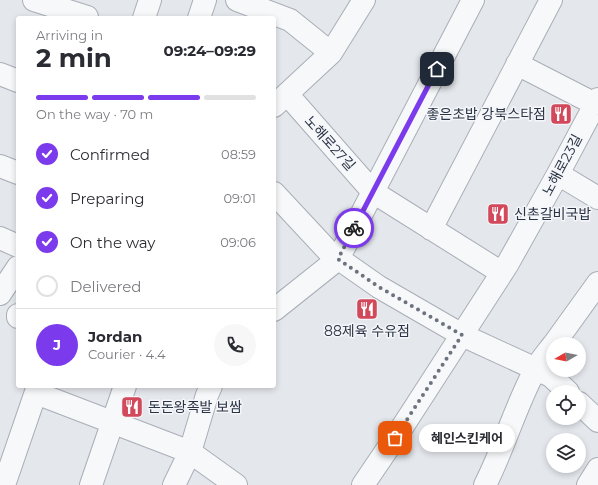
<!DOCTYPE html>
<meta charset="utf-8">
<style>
:root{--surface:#fff;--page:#f7f7f7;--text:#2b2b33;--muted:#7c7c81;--line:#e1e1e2;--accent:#7c3aed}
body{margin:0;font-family:Montserrat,"Noto Sans KR",sans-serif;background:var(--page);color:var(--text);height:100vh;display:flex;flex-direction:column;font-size:15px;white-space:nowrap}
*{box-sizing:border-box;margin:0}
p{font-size:13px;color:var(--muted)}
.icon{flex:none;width:22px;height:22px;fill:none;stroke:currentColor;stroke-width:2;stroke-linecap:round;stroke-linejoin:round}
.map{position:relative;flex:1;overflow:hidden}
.details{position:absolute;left:16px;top:16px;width:260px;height:372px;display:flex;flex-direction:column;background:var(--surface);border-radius:4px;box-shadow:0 2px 6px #0003}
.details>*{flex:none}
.needle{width:26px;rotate:261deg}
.fabs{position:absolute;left:546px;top:337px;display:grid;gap:8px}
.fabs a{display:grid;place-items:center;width:40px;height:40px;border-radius:50%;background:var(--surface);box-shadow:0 2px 6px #0003;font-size:20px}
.pin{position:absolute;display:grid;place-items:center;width:34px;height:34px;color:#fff;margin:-17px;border-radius:8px;box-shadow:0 2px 6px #0006}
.courier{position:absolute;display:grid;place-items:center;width:40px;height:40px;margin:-20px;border:3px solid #7c3aed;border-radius:50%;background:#fff;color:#222;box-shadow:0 1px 5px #0007}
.bubble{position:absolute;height:28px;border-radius:14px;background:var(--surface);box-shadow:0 2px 6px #0003;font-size:13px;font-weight:700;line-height:28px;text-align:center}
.overview em{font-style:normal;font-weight:700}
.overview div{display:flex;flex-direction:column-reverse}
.overview{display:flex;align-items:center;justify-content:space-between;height:68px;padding:0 20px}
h1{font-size:26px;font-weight:700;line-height:30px}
.bar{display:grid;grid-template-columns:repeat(4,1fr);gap:6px 4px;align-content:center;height:48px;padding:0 20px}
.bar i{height:5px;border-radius:3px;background:var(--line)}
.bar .on{background:var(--accent)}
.bar p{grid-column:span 4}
.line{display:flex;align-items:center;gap:10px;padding:0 20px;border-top:1px solid var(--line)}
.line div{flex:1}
.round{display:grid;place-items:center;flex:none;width:42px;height:42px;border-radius:21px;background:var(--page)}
ol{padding:0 20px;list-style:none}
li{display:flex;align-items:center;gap:12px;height:44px}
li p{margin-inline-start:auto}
li .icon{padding:4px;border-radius:50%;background:var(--accent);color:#fff;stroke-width:4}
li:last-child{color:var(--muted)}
li i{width:22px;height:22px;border:2px solid var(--line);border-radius:50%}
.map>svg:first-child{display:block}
</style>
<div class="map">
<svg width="598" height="485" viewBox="0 0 598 485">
<rect width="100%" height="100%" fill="#e4e7ec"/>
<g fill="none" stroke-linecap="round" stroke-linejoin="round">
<g stroke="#a9aeb7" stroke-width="24">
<path id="minor" d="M 34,0 L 87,17
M 237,0 L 290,20 L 331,53
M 144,18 L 150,0
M 199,18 L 205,0
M 517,64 L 595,104
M 0,74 L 18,81
M 287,94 L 373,192 L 502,273
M 274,106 L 331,53 L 364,0
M 0,166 L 18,173
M 558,174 L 598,198
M 274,193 L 329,252 L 379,287 L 462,335 L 551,376 L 568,392
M 431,229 L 551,0
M 0,238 L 18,246
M 0,294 L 18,267
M 274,310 L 338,259 L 473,0
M 18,315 L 18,317
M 554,344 L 598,283
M 36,393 L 190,452 L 236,485
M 579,403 L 598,421
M 4,485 L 38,386
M 91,485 L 125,386
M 174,485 L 190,452 L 207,395 L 211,386
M 363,485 L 403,426 L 507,265 L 558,174 L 598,99
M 485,485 C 504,448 515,407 535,370 C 540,361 547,353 553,345
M 588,485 L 598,469"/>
</g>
<use href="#minor" stroke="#f7f8fa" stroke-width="22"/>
</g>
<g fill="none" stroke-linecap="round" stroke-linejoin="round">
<path stroke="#6c737f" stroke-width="4" stroke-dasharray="0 7.2" d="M 354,228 L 338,259 L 379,287 L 462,335 L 395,438"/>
<path stroke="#7c3aed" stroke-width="5" d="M 354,228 L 437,69"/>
</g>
<defs>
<g id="restaurant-square" transform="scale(1.15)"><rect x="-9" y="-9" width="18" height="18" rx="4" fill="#d1495b" stroke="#f4f6f9"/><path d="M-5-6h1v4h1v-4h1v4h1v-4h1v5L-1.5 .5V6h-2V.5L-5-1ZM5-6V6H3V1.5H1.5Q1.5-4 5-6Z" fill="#fff"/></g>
</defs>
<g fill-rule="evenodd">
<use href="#restaurant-square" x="561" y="114"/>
<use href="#restaurant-square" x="498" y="214"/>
<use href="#restaurant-square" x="367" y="309"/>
<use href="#restaurant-square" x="132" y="407"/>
</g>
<g text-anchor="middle" stroke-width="3" stroke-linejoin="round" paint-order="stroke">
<g font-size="14" fill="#2b3445" stroke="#f4f6f9" text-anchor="start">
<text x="546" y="119" text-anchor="end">좋은초밥 강북스타점</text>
<text x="514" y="219">신촌갈비국밥</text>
<text x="367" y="336" text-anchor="middle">88제육 수유점</text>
<text x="148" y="412">돈돈왕족발 보쌈</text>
</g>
<g font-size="14" fill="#2b3445" stroke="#f4f6f9">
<text transform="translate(330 143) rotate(48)" y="5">노해로27길</text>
<text transform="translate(562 165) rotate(-62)" y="5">노해로23길</text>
</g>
</g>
</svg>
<div class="fabs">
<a><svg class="needle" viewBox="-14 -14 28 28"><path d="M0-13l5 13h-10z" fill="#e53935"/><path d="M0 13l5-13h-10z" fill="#7c7c81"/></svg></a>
<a><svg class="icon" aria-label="locate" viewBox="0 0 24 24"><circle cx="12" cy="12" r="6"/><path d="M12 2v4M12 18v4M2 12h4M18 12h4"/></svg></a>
<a><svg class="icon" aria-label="layers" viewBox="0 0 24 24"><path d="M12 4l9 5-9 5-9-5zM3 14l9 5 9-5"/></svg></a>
</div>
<div class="pin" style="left:395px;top:438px;background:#ea580c"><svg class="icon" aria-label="bag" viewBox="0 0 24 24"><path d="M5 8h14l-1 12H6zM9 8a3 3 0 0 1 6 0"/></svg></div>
<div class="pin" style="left:437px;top:69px;background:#1f2937"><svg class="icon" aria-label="home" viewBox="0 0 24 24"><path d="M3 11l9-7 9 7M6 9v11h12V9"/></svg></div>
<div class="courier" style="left:354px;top:228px"><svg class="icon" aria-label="bike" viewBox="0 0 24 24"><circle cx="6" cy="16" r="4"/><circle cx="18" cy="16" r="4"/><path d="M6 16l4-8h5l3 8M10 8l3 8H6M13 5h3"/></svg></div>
<div class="bubble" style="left:419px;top:424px;width:96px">혜인스킨케어</div>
<section class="details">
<div class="overview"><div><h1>2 min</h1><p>Arriving in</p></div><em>09:24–09:29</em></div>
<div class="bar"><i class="on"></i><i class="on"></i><i class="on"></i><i></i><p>On the way · 70 m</p></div>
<ol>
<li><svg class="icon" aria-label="check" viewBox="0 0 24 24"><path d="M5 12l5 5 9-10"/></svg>Confirmed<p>08:59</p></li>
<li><svg class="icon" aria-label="check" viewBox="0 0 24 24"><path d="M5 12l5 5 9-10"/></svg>Preparing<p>09:01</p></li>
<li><svg class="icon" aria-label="check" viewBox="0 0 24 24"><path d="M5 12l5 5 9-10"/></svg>On the way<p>09:06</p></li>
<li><i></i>Delivered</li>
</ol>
<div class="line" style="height:72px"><b class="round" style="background:var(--accent);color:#fff">J</b><div><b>Jordan</b><p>Courier · 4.4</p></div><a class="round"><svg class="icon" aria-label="phone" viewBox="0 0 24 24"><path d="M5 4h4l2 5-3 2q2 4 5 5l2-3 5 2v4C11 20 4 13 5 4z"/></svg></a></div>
</section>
</div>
